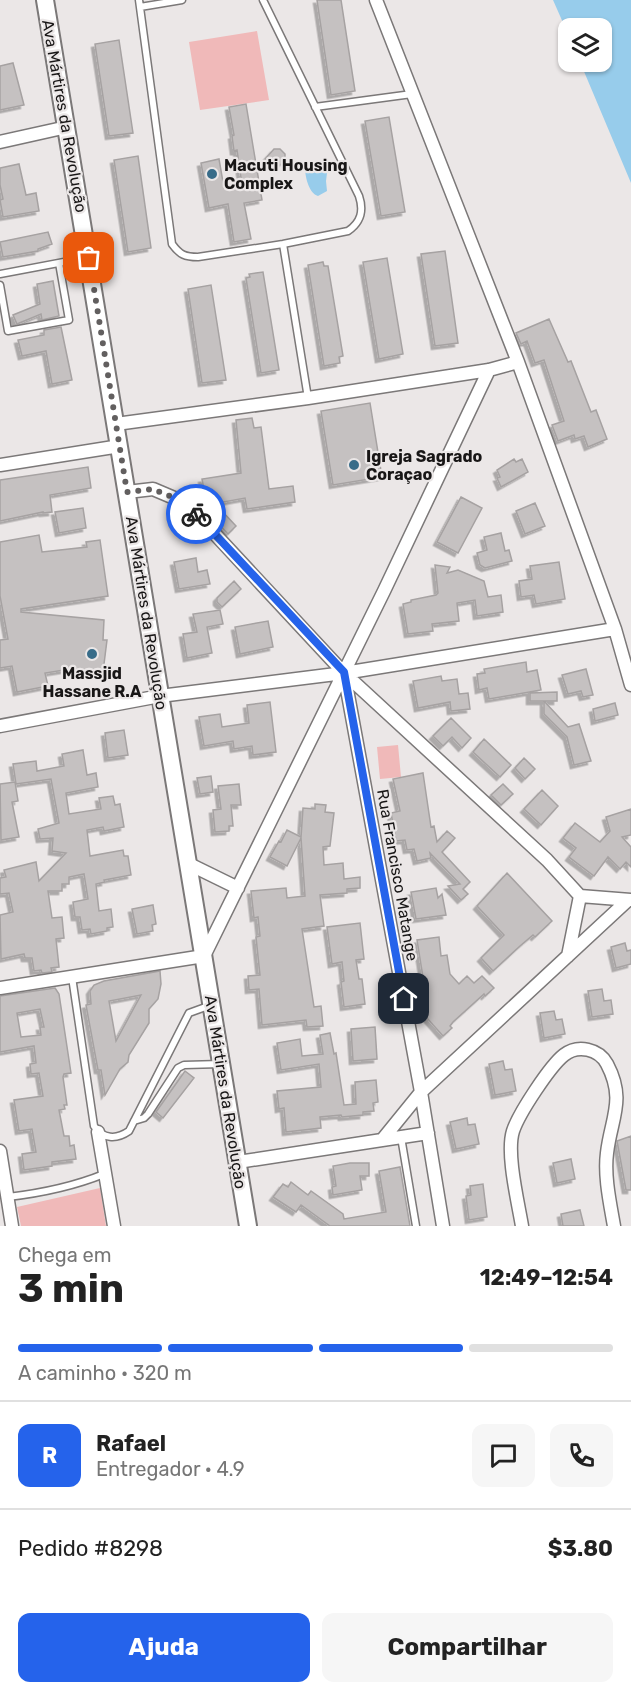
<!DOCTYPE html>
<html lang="pt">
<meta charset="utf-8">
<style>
:root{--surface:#fff;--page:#f6f6f6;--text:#222;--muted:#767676;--line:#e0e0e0;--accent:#2563eb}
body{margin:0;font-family:Rubik,sans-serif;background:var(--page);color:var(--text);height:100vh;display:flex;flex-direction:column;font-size:22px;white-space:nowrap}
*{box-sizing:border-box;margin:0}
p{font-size:20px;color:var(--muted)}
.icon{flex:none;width:33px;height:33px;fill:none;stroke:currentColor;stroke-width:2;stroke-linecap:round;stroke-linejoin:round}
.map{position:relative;height:1226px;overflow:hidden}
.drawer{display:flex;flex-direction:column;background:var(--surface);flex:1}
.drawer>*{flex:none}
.controls{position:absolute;left:558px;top:18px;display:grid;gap:12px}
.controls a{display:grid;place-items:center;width:54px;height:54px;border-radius:12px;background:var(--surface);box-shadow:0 2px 4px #0004;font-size:30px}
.pin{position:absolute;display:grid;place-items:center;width:51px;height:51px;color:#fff;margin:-26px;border-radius:12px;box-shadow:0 3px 9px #0006}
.courier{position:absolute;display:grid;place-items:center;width:60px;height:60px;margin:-30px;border:4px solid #2563eb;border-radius:50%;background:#fff;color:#222;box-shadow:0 2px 8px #0007}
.headline em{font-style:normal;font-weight:700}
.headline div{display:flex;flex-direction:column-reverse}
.headline{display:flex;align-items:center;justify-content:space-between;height:102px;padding:0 18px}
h1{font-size:39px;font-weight:700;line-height:45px}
.bar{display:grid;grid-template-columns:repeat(4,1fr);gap:9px 6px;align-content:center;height:72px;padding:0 18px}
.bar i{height:8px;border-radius:4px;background:var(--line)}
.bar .selected{background:var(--accent)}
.bar p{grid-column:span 4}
.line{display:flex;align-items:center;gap:15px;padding:0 18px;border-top:2px solid var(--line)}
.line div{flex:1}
.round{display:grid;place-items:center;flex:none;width:63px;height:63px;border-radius:12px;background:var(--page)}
.action{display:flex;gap:12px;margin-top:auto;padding:12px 18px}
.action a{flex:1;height:69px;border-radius:12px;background:var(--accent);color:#fff;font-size:24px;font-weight:700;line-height:69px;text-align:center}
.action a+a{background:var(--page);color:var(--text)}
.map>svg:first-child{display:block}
</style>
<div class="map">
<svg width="631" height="1226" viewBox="0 0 631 1226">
<defs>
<filter id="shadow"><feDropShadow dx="-3.5" dy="3.5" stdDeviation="0" flood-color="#0004"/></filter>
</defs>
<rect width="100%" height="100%" fill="#ebe7e7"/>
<path fill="#f0b9b9" d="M 257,31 L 269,100 L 200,110 L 189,42 Z
M 398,745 L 401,777 L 380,779 L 377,747 Z
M 100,1188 L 106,1226 L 21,1226 L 17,1207 Z"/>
<path fill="#97cceb" d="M 553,0 L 631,0 L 631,183 L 580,62 L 602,62 L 602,28 L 568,28 L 568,34 Z
M 315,161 L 322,163 L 327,173 L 326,181 L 327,191 L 318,196 C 309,193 306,179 305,170 L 311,162 Z"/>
<path fill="#c5c1c1" stroke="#a6a2a2" stroke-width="1.5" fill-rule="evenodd" filter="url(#shadow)" d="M 317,0 L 341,0 L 355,91 L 331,95 Z
M 119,40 L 133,133 L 109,136 L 95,44 Z
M 13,63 L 24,105 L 0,110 L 0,66 Z
M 246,104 L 262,200 L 244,203 L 251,239 L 234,242 L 228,204 L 209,208 L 201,163 L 219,159 L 224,188 L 242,185 L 237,150 L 234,151 L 232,136 L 234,135 L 229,107 Z
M 389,117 L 405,212 L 381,216 L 365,121 Z
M 274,149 L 280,149 L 285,154 L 285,161 L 280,165 L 274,165 L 265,159 Z
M 138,156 L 151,248 L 128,252 L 114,160 Z
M 19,164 L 26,195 L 36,193 L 39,211 L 3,217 L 0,200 L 3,199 L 0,185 L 0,168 Z
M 48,232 L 52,244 L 38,249 L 38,251 L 3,257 L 0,242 Z
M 445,251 L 458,343 L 435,346 L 421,254 Z
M 387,258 L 403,354 L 379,359 L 363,262 Z
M 323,262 L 324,266 L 328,266 L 343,356 L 339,357 L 340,363 L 324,366 L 308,265 Z
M 263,272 L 279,370 L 261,373 L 246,278 L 250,277 L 249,274 Z
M 53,281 L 59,316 L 42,320 L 41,314 L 17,324 L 13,315 L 40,304 L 37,284 Z
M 211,285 L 226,380 L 202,383 L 188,289 Z
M 549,319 L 568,362 L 571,361 L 591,412 L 596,410 L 607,439 L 588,447 L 584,436 L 575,439 L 574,435 L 558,441 L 552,425 L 564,421 L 544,360 L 535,363 L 527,341 L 521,344 L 516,333 Z
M 61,327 L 72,380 L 52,384 L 46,351 L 22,356 L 18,340 L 44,335 L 44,330 Z
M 370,403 L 382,477 L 333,485 L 321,411 Z
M 252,418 L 254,428 L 261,427 L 269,489 L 293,486 L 295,502 L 247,509 L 245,498 L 207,505 L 202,479 L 241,473 L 236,420 Z
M 514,459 L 516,462 L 522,459 L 528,472 L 501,487 L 497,478 L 500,477 L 497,470 Z
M 88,467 L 91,488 L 50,495 L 52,512 L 43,513 L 43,512 L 0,521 L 0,480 Z
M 461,497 L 482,508 L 458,553 L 437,542 Z
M 535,503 L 545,526 L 525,534 L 516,511 Z
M 83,508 L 86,528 L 59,533 L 55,512 Z
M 221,510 L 236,526 L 228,534 L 213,518 Z
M 501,533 L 505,551 L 509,550 L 512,561 L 485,568 L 480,565 L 477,553 L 487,550 L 484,537 Z
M 39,535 L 42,552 L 87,547 L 86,542 L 100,540 L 108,596 L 21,609 L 21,612 L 104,620 L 103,640 L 107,640 L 103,672 L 70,669 L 45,673 L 48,686 L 17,692 L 12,666 L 0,668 L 0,640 L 8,639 L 0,596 L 0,542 Z
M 196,558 L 198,572 L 207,570 L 210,584 L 179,589 L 174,562 Z
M 559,562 L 565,599 L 536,604 L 534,595 L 521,597 L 519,581 L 532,579 L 530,566 Z
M 435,565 L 450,567 L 447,573 L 458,570 L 484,581 L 488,597 L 501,595 L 503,612 L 477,616 L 475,600 L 457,603 L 459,621 L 432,624 L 433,631 L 408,634 L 403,604 L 411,602 L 411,600 L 436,595 L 438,593 Z
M 234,581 L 241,589 L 222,607 L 217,602 L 217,598 Z
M 220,610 L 223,624 L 207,627 L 212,653 L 187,658 L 183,634 L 197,632 L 193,614 Z
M 268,621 L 273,647 L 240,654 L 235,627 Z
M 526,662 L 527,672 L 537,670 L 541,690 L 489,699 L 487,688 L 479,690 L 477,674 L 485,673 L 484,669 Z
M 586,669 L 593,695 L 583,697 L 581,691 L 568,694 L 562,675 Z
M 441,676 L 442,681 L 457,679 L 459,694 L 468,693 L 470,709 L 451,711 L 450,702 L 418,708 L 413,681 Z
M 557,692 L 557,701 L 544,701 L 568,727 L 579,724 L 591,761 L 574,765 L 567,737 L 544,714 L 544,701 L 530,701 L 530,693 Z
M 270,702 L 276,752 L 253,755 L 252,746 L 234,749 L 233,741 L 204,746 L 199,717 L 220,714 L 222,727 L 249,723 L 247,705 Z
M 615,703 L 618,715 L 595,721 L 593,709 Z
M 451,718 L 471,738 L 462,748 L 452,737 L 443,746 L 433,736 Z
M 124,730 L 128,755 L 108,758 L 105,733 Z
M 484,739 L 511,765 L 500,777 L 473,752 Z
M 83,750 L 87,775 L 96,773 L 98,787 L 66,793 L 69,814 L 101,809 L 99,798 L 113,796 L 115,805 L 120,804 L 124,827 L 104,831 L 103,827 L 87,830 L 90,856 L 123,850 L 124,856 L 128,856 L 131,875 L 104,880 L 105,882 L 96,884 L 99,911 L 111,909 L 113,927 L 107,928 L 107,931 L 91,934 L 90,929 L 82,930 L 80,917 L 75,917 L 73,902 L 88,899 L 84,874 L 69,877 L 69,884 L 62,884 L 62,891 L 48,891 L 52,918 L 62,917 L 64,938 L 56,939 L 59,967 L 51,968 L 52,972 L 42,973 L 41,970 L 34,971 L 32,958 L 25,958 L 24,954 L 1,959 L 0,915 L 13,912 L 9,893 L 0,894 L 0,878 L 6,877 L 4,870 L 36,862 L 39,881 L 66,853 L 52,851 L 53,838 L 40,839 L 38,829 L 59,823 L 51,779 L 16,784 L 13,764 L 36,761 L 37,771 L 64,766 L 62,754 Z
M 524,758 L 535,769 L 525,779 L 515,768 Z
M 423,773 L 431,827 L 434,826 L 437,842 L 447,831 L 455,838 L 442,852 L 470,882 L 463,889 L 468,894 L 461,900 L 448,886 L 460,884 L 430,853 L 431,858 L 417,861 L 414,849 L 407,850 L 405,840 L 396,841 L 391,813 L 400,811 L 393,779 Z
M 211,776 L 213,792 L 200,794 L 197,778 Z
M 15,782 L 18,801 L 12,802 L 19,837 L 1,840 L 0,784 Z
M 239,784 L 241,805 L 231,805 L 233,826 L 229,826 L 229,831 L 215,832 L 213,810 L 221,809 L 218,786 Z
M 503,784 L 513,794 L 501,805 L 491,795 Z
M 542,790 L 558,806 L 541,825 L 524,809 Z
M 315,804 L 326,805 L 325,812 L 334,813 L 330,846 L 323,847 L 324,865 L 343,863 L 344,879 L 360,877 L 360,888 L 347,889 L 347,893 L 320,895 L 324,926 L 302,929 L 314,1007 L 321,1006 L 323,1026 L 307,1027 L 306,1020 L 262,1025 L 259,989 L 249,990 L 248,976 L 260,975 L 256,937 L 260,936 L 258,917 L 254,918 L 251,891 L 286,888 L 287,898 L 305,896 L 301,838 L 287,866 L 270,857 L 279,841 L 281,842 L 287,830 L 301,837 L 303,808 L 315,809 Z
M 631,809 L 631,835 L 622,837 L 631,847 L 631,867 L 626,862 L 620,869 L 608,857 L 594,876 L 569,857 L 576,848 L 563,838 L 575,823 L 600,842 L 610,831 L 606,817 Z
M 507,873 L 552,921 L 535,937 L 533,935 L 520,946 L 493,971 L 481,958 L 504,935 L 477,906 Z
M 436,888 L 438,898 L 442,894 L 446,915 L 416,919 L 411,892 Z
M 153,905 L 156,924 L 152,925 L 153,931 L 137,934 L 132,909 Z
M 360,923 L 364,959 L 356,960 L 359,979 L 362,979 L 365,1004 L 344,1007 L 341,982 L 344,981 L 342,962 L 332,964 L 327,927 Z
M 439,937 L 441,956 L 447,955 L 450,974 L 459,984 L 467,976 L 474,983 L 482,976 L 494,988 L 485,996 L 484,994 L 453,1022 L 450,1026 L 452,1028 L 443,1036 L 427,1018 L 425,1002 L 427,1002 L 417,940 Z
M 625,943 L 627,951 L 631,950 L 631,964 L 616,968 L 611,947 Z
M 160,971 L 161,984 L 158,999 L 149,1009 L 149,1023 L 129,1055 L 128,1062 L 120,1069 L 105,1095 L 101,1070 L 98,1070 L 86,1005 L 91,1004 L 90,991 L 94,985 L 104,981 ZM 141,995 L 116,1041 L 109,1001 Z
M 55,988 L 59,994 L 71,1073 L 64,1074 L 63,1077 L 67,1105 L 64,1105 L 65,1109 L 59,1110 L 64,1136 L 69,1136 L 70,1146 L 74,1145 L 76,1159 L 52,1162 L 52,1166 L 24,1170 L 22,1154 L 36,1152 L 32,1129 L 19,1131 L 14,1100 L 43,1096 L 39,1073 L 31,1074 L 30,1064 L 36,1063 L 34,1046 L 0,1052 L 0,996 ZM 40,1009 L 44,1027 L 40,1027 L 41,1035 L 21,1037 L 17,1013 Z
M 602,989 L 604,1001 L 611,1000 L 613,1014 L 592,1017 L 588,991 Z
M 554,1011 L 556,1020 L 562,1019 L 565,1034 L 544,1038 L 540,1013 Z
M 375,1027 L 377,1059 L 353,1061 L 351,1029 Z
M 330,1033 L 334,1054 L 336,1053 L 344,1105 L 356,1104 L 355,1082 L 376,1080 L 378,1102 L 373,1103 L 374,1111 L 363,1112 L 363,1115 L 342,1117 L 341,1115 L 320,1117 L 321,1128 L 286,1132 L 284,1108 L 279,1109 L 277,1091 L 321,1087 L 319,1064 L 281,1070 L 277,1043 L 300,1039 L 302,1056 L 323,1054 L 320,1035 Z
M 503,1061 L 505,1070 L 512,1069 L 516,1091 L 495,1095 L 489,1064 Z
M 185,1071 L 194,1078 L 163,1118 L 156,1112 Z
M 467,1118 L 468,1125 L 475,1124 L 479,1144 L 456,1149 L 450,1122 Z
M 631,1136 L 631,1190 L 626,1190 L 617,1141 Z
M 571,1159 L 575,1179 L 557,1183 L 553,1163 Z
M 350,1163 L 369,1163 L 369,1176 L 360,1176 L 362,1190 L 333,1195 L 332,1187 L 336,1186 L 333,1166 Z
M 400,1167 L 410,1226 L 330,1226 L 301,1205 L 296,1212 L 273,1197 L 283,1184 L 288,1187 L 291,1182 L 308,1195 L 311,1191 L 343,1214 L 344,1219 L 386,1212 L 379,1171 Z
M 483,1184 L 487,1217 L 469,1220 L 466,1196 L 471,1195 L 470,1186 Z
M 580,1210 L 584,1226 L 563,1226 L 561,1214 Z"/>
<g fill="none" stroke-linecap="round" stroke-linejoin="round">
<g stroke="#7b7878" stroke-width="9">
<path id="lane" d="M 139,0 L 172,244 C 180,255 185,257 198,257 L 283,244 L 348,231 C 361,222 364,211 359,196 L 263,0
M 140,7 L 182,0
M 315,107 L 412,94
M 283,244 L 308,398
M 0,274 L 85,258
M 0,285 L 8,331 L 69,320 L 59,263
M 72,977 L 94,1126 C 103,1139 116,1140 129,1131 L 189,1013 L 211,1005
M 134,1121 L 144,1118 L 148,1114 L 178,1068 L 184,1065 L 221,1064
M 401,1137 L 416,1226
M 8,1197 C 42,1193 72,1187 104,1174"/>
</g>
<g stroke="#7b7878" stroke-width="15">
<path id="street" d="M 376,0 L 518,362 L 615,629 L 631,685
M 0,142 L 67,127
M 116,424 L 308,398 L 489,370 L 518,362
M 0,465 L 120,446
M 127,492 L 153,489 L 186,503 L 344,673 L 547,860 L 580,896 L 631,900
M 344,673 L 421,1092 L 443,1226
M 0,726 L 160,696 L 344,673 L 615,629
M 189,864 L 238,888
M 568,956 L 580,896
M 0,988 L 204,956 L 384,591 L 489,370
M 98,1132 L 114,1226
M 382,1140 L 428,1133
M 0,1151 L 12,1226
M 238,1162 L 382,1140 L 421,1092 L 627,901
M 522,1226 C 518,1202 506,1153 513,1131 C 519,1113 550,1066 564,1055 C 578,1044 599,1049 607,1064 C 626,1100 611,1118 607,1153 C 604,1176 610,1203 614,1226"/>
</g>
<g stroke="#7b7878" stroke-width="20">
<path id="secondary" d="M 45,0 L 248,1226"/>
</g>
<use href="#lane" stroke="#fff" stroke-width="6"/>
<use href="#street" stroke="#fff" stroke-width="12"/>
<use href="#secondary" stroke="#fff" stroke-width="16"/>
</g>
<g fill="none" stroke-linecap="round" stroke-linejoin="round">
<path stroke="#625f5f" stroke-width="6" stroke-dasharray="0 10.8" d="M 89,258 L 127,492 L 153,489 L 186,503 L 196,514"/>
<path stroke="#2563eb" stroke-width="8" d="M 196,514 L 344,672 L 404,999"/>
</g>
<g fill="#386c89" stroke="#ebe7e7" stroke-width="2">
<circle cx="212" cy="174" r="6"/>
<circle cx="354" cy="465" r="6"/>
<circle cx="92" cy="654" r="6"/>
</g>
<g text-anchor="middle" stroke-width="4.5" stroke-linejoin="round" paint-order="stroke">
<g font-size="16" fill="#181616" stroke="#ebe7e7">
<text transform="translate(65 116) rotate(80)" y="6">Ava Mártires da Revolução</text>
<text transform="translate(147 613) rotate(81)" y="6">Ava Mártires da Revolução</text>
<text transform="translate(398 875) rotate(80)" y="6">Rua Francisco Matange</text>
<text transform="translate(226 1092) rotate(81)" y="6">Ava Mártires da Revolução</text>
</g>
<g font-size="16" font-weight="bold" fill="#181616" stroke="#ebe7e7" text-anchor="start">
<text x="224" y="171">Macuti Housing<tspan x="224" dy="18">Complex</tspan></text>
<text x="366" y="462">Igreja Sagrado<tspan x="366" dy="18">Coraçao</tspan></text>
<text x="92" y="679" text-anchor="middle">Massjid<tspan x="92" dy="18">Hassane R.A</tspan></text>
</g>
</g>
</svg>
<div class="controls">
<a><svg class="icon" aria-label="layers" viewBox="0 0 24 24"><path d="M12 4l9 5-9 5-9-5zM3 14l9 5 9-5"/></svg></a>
</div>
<div class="pin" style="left:89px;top:258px;background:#ea580c"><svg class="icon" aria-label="bag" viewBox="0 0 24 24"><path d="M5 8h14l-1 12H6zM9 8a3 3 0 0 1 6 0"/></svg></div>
<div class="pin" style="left:404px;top:999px;background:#1f2937"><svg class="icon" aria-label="home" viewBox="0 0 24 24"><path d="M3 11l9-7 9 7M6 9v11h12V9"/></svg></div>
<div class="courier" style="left:196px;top:514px"><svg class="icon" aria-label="bike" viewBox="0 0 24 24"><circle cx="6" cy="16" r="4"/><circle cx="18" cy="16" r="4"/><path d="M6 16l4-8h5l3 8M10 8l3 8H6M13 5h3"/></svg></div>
</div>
<section class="drawer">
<div class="headline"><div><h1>3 min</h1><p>Chega em</p></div><em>12:49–12:54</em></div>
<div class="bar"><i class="selected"></i><i class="selected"></i><i class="selected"></i><i></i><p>A caminho · 320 m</p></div>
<div class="line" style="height:108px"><b class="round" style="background:var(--accent);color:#fff">R</b><div><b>Rafael</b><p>Entregador · 4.9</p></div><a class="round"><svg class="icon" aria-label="chat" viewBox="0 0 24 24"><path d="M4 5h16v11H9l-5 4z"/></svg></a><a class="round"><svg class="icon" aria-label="phone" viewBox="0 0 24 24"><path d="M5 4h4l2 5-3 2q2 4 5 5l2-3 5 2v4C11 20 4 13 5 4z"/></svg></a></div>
<div class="line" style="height:78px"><div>Pedido #8298</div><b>$3.80</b></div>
<div class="action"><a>Ajuda</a><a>Compartilhar</a></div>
</section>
